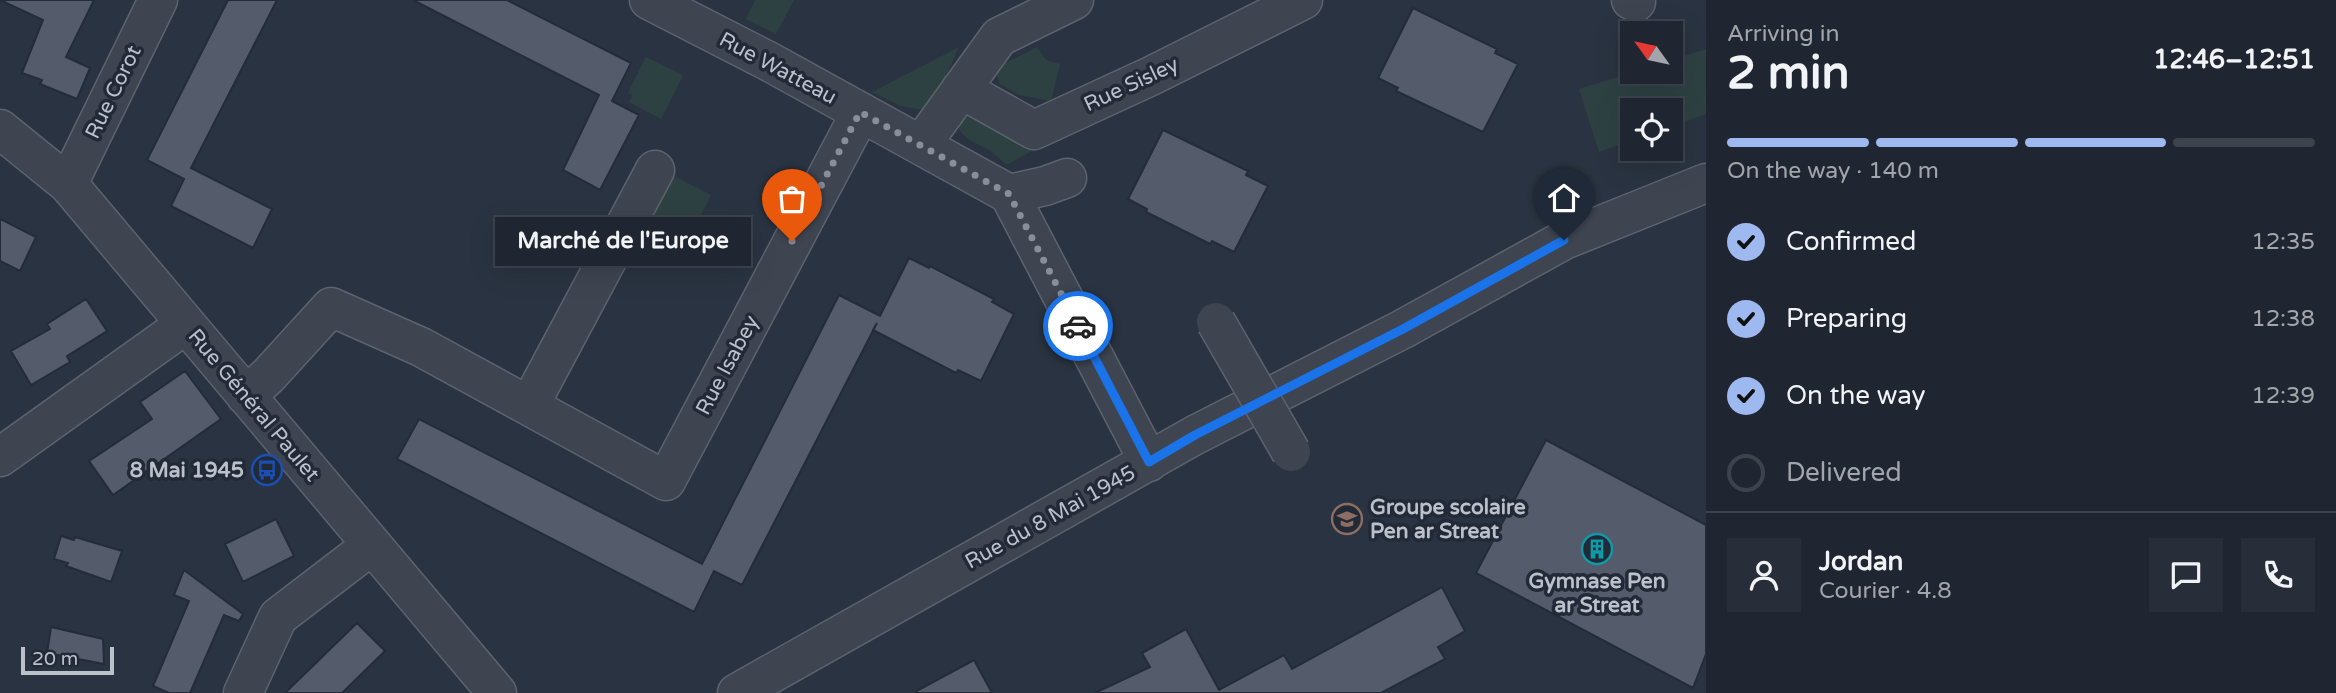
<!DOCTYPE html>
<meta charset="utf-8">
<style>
:root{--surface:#202631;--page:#282e39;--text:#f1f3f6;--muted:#a2a5ab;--line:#3d434d;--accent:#9db9ef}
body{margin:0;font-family:"Varela Round",sans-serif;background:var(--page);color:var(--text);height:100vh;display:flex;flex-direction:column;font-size:26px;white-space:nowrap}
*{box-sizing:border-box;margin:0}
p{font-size:23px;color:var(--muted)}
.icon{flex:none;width:38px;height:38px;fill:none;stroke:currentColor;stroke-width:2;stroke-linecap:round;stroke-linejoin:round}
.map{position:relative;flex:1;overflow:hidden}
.details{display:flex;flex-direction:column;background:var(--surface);width:630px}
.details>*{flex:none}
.needle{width:46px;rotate:303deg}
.controls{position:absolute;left:1620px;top:21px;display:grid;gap:14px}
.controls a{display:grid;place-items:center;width:63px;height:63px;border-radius:0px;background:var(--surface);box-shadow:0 7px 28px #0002,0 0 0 2px var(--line);font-size:35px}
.scale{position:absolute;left:21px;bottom:18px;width:93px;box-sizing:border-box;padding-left:7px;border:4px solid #bbc1cb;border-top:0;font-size:19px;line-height:24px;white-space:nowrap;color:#bbc1cb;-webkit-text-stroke:5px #232a37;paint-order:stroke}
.pin{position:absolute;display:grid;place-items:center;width:60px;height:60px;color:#fff;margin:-72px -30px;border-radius:50% 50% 50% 0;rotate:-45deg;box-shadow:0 0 7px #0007}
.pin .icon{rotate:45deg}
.courier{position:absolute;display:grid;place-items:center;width:70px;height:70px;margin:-35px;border:5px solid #1a73e8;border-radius:50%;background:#fff;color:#222;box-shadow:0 2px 9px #0007}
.bubble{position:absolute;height:49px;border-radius:0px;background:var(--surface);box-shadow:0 7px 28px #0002,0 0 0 2px var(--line);font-size:23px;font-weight:700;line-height:49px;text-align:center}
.headline em{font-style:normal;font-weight:700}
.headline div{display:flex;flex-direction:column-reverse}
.headline{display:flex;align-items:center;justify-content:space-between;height:119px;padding:0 21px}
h1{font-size:46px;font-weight:700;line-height:52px}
.bar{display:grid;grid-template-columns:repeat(4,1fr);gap:10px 7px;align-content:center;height:84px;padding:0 21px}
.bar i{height:9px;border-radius:5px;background:var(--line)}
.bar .selected{background:var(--accent)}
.bar p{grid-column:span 4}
.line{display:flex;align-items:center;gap:18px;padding:0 21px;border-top:2px solid var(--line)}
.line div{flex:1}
.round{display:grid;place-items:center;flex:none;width:74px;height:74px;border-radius:0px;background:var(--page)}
ol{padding:0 21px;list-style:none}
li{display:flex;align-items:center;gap:21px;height:77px}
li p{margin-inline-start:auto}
li .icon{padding:7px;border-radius:50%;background:var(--accent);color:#111;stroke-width:4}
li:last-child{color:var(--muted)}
li i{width:38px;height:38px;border:4px solid var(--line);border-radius:50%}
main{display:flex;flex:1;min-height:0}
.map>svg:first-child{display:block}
</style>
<main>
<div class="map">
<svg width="1706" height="693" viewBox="0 0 1706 693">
<rect width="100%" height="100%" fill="#2a3341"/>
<path fill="#2d4143" d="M 755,0 L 794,0 L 776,34 L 746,19 Z
M 959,47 L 939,91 L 923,110 L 901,106 L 872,92 Z
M 1037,47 L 1046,60 L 1060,64 L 1051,101 L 1019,95 L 1000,84 L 997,75 L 1002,65 Z
M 1706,49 L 1706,114 L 1671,127 L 1671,110 L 1633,110 L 1633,140 L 1599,152 L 1579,89 L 1634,72 L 1671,72 L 1671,60 Z
M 646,57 L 683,75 L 661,119 L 629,102 L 632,95 L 628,93 Z
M 965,113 L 1029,145 L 1032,151 L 1007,165 C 1001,160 995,154 989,150 C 977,143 962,139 957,125 Z
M 666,172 L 711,195 L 687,242 L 642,219 Z"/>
<path fill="#545c6c" stroke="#252c39" stroke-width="2" d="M 0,0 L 94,0 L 66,57 L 90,68 L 77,99 L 40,84 L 42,80 L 22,73 L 43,20 Z
M 228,0 L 277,0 L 191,168 L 272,209 L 253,248 L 171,206 L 184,179 L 147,160 Z
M 413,0 L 507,0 L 631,63 L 612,101 L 639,115 L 600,190 L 563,170 L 599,95 Z
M 1413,8 L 1497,49 L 1495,53 L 1518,64 L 1483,132 L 1396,91 L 1398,88 L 1378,78 Z
M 1163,130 L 1248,171 L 1246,175 L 1268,186 L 1234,252 L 1212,241 L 1210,244 L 1146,212 L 1147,209 L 1128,199 Z
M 0,219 L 36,237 L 20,271 L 0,261 Z
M 909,258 L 929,268 L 930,266 L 994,299 L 992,302 L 1014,314 L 981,381 L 958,370 L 956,373 L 873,330 L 877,323 L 742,585 L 714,571 L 694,612 L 397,459 L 419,419 L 702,564 L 839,295 L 880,316 Z
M 86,299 L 107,331 L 67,356 L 70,362 L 31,385 L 11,351 L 50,329 L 47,324 Z
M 185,371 L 221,419 L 113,495 L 89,461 L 152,419 L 140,402 Z
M 1546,440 L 1706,525 L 1706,654 L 1693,688 L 1476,573 Z
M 276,519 L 294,556 L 243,582 L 225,544 Z
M 61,536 L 74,540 L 75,537 L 122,551 L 111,582 L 66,566 L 68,563 L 54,559 Z
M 184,570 L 243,614 L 239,621 L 224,615 L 190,693 L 169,693 L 153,686 L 189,601 L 174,595 Z
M 1442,587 L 1465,631 L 1438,647 L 1445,659 L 1381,693 L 1095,693 L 1150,667 L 1142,653 L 1186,629 L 1219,690 L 1284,655 L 1292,669 Z
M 357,623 L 385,651 L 342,693 L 285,693 Z
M 51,627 L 103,639 L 104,664 L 47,653 Z
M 974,660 L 992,693 L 913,693 Z"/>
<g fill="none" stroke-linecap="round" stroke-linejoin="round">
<g stroke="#5c636f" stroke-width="41">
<path id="minor" d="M 649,0 L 768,61 L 1009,194 L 1149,462
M 1631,0 L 1636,2
M 961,89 L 1034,130 L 1151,76 L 1303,0
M 0,129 L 68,184 L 497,693
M 921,145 L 999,37 L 1074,0
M 68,184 L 158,0
M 1009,194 L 1045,186 L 1067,178
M 246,396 L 268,376 L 331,307 L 421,347 L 529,406 L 655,170
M 529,406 L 666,481 L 861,112
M 0,457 L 186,324
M 243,693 L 278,617 L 372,545
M 737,693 L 1195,435 L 1403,329 L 1564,240 L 1706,183"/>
</g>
<use href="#minor" stroke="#3e4551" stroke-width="38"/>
<g stroke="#5c636f" stroke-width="41" stroke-linecap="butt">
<path id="minor-bridge" d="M 1216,322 L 1291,452"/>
</g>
<use href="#minor-bridge" stroke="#3e4551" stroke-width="38"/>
</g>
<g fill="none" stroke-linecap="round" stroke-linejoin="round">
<path stroke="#888f9b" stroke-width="7" stroke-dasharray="0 12.6" d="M 792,241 L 860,112 L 1009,194 L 1078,326"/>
<path stroke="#1a73e8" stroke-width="9" d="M 1078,326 L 1149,462 L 1195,435 L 1403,329 L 1564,240"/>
</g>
<defs>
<g id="bus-ring" transform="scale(1.575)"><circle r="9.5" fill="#232a37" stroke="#1a4fb4" stroke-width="1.5"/><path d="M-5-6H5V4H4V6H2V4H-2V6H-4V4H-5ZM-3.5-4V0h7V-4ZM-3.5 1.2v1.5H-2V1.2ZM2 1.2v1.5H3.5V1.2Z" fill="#1a4fb4"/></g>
<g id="school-ring" transform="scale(1.575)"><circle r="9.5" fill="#232a37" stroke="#8d6e63" stroke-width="1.5"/><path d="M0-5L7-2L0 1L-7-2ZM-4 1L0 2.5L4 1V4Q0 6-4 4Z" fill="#8d6e63"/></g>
<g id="building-ring" transform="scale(1.575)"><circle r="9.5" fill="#232a37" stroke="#0f9aa8" stroke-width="1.5"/><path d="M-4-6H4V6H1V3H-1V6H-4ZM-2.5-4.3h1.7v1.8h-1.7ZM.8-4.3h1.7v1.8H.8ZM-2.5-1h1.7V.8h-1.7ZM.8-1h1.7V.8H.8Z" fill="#0f9aa8"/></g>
</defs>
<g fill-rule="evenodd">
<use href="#bus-ring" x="267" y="470"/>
<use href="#school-ring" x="1347" y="519"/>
<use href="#building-ring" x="1597" y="549"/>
</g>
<g text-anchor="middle" stroke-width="7" stroke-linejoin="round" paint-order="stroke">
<g font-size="21" fill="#bbc1cb" stroke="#232a37">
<text transform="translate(778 68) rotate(28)" y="7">Rue Watteau</text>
<text transform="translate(1131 84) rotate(-25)" y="7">Rue Sisley</text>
<text transform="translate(113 92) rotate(-64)" y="7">Rue Corot</text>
<text transform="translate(727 365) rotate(-62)" y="7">Rue Isabey</text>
<text transform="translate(254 405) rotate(50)" y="7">Rue Général Paulet</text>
<text transform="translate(1050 517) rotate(-29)" y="7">Rue du 8 Mai 1945</text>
</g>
<g font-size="21" font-weight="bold" fill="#bbc1cb" stroke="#232a37" text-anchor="end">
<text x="244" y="477">8 Mai 1945</text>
<text x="1370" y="514" text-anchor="start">Groupe scolaire<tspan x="1370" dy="24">Pen ar Streat</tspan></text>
<text x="1597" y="588" text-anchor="middle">Gymnase Pen<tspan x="1597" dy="24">ar Streat</tspan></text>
</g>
</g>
</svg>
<div class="controls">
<a><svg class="needle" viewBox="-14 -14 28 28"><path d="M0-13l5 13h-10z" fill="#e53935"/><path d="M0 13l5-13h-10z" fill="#a2a5ab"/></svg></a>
<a><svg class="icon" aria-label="locate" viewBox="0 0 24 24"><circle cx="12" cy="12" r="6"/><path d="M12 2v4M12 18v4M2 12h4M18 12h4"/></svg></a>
</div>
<div class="scale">20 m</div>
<div class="pin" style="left:792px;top:241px;background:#ea580c"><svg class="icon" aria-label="bag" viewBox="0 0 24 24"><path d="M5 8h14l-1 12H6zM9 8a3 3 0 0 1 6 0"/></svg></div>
<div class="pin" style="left:1564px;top:240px;background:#1f2937"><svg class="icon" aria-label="home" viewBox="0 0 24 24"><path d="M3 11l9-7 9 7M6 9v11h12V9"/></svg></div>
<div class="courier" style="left:1078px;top:326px"><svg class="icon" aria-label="car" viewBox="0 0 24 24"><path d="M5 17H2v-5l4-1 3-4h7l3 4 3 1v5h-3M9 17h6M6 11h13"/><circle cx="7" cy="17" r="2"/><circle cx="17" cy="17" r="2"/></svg></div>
<div class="bubble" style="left:495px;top:217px;width:256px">Marché de l'Europe</div>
</div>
<section class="details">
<div class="headline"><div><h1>2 min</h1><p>Arriving in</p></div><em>12:46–12:51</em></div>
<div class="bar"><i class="selected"></i><i class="selected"></i><i class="selected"></i><i></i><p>On the way · 140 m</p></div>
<ol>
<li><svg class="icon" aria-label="check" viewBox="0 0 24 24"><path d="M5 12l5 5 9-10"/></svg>Confirmed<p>12:35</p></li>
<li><svg class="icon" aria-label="check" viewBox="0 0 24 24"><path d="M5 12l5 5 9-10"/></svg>Preparing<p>12:38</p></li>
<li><svg class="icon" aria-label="check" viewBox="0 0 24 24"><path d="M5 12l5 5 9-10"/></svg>On the way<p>12:39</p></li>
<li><i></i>Delivered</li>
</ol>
<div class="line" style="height:126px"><a class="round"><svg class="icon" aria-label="person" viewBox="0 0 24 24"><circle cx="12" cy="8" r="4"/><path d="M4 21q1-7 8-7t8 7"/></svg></a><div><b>Jordan</b><p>Courier · 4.8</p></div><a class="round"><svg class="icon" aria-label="chat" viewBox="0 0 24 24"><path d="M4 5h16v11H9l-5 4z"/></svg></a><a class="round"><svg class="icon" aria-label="phone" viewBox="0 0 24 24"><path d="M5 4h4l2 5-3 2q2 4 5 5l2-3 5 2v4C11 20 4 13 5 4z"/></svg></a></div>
</section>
</main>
